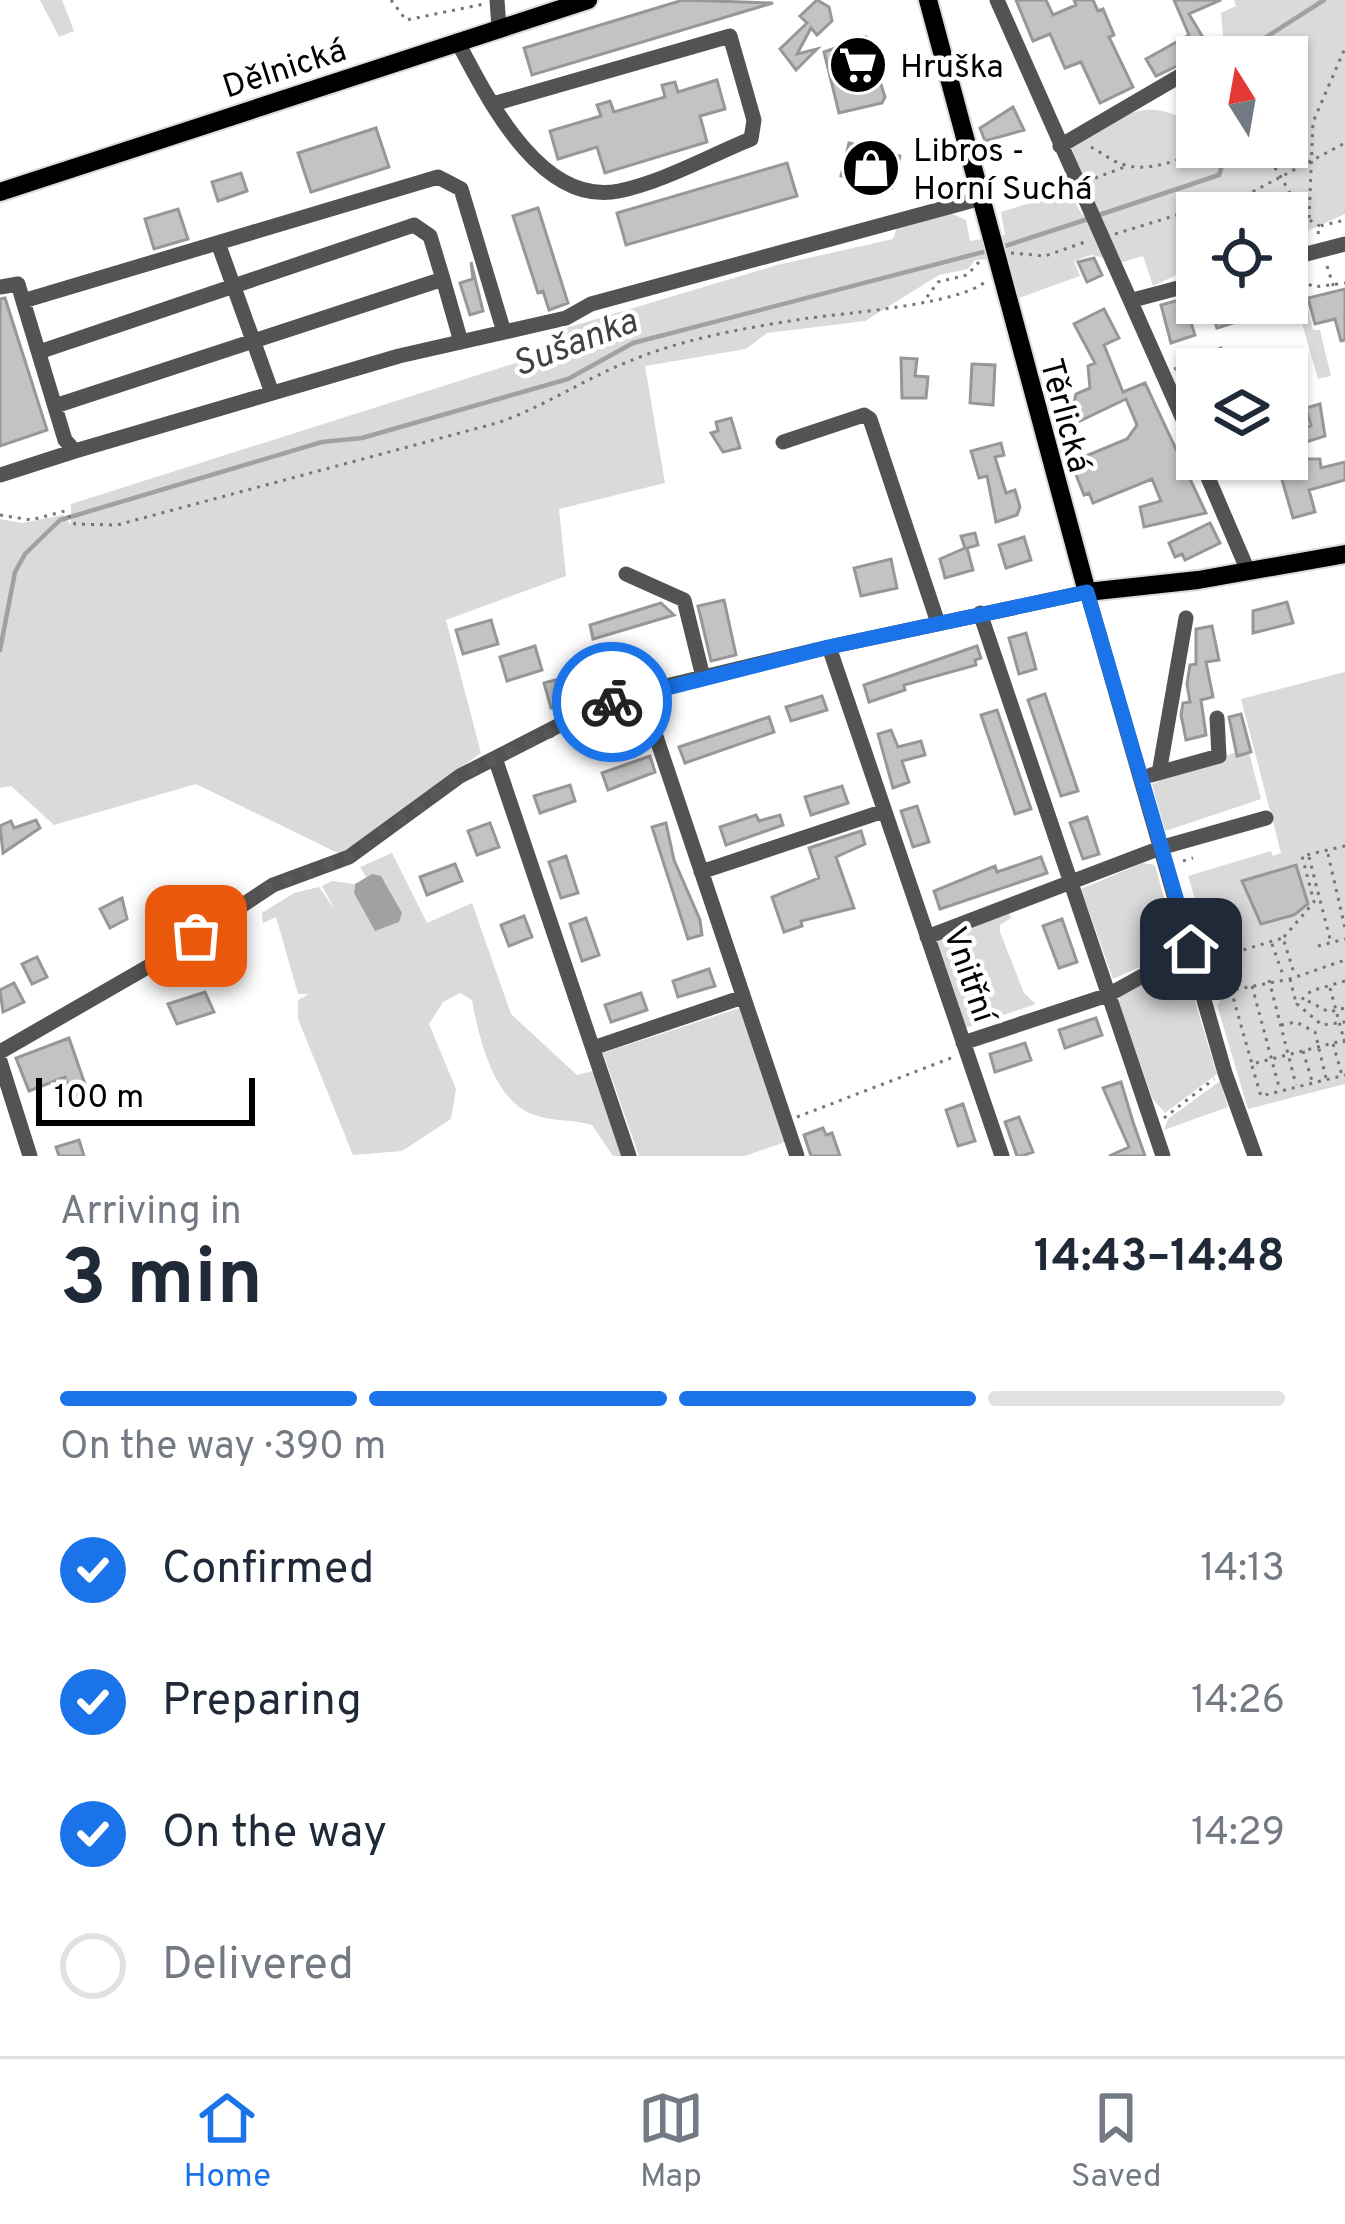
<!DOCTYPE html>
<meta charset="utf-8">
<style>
:root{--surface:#fff;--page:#f6f6f7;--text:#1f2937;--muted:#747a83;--line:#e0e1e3;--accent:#1a73e8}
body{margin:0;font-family:Overpass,sans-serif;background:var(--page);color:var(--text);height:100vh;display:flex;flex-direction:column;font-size:45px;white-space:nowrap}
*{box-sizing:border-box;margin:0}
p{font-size:39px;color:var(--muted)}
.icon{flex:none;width:66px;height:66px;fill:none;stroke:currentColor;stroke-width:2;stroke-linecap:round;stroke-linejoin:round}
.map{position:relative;height:1156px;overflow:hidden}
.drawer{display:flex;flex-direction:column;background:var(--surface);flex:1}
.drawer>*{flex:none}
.needle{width:78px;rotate:349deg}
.buttons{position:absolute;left:1176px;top:36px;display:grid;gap:24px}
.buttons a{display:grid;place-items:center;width:132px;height:132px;border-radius:0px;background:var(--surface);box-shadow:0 3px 9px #0004;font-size:60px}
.scale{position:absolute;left:36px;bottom:30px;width:219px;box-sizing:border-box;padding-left:12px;border:6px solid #000;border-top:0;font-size:33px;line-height:42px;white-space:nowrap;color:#000;-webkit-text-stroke:9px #fff;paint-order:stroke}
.pin{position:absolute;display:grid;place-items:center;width:102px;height:102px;color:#fff;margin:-51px;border-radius:24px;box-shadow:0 6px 18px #0006}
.courier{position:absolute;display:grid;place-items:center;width:120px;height:120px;margin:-60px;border:9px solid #1a73e8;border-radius:50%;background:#fff;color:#222;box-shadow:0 3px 15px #0007}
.head em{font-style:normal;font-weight:700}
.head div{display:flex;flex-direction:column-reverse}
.head{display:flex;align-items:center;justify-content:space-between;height:204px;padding:0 60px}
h1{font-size:78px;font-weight:700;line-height:90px}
.bar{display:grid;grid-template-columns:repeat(4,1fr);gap:18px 12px;align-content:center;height:144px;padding:0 60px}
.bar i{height:15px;border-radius:9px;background:var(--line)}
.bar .on{background:var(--accent)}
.bar p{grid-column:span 4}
ol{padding:0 60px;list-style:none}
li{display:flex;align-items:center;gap:36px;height:132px}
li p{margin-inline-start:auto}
li .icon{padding:12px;border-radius:50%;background:var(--accent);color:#fff;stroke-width:4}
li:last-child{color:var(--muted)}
li i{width:66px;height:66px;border:6px solid var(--line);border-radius:50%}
.dock{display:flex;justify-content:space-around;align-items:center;height:168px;border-top:3px solid var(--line);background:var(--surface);font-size:33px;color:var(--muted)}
.dock a{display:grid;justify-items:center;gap:6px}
.dock .on{color:var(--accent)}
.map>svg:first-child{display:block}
</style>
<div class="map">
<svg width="1345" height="1156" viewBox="0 0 1345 1156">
<rect width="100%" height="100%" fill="#fff"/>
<path fill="#dadada" d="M 40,0 L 62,0 L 74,31 L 59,37 Z
M 1234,0 L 1345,0 L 1345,214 L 1287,240 L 1287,213 L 1197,213 L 1197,273 L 1183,272 L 1153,286 L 1143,256 L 1123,262 L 1091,255 L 1074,261 L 1080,276 L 1016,299 L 1007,258 L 975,260 L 968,269 L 939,275 L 865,321 L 767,333 L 746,349 L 645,366 L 665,483 L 559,509 L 566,576 L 446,620 L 481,753 L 340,854 L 196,784 L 54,825 L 11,786 L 0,788 L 0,519 L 22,523 L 63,515 L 71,525 L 71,504 L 560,349 L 556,331 L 777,265 L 893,239 L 902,214 L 931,204 L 966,220 L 970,241 L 1005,235 L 1001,212 L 1069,191 L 1082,215 L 1095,211 L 1071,146 C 1120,118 1145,91 1197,127 L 1197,147 L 1287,147 L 1287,57 L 1225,57 L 1221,13 L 1236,6 Z
M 1287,271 L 1306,299 L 1313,330 L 1320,330 L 1331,376 L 1318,379 Z
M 1345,672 L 1345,1084 L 1248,1109 L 1217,1005 L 1224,995 L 1188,876 L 1271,851 L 1273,856 L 1281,853 L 1241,699 Z
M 1249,752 L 1261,799 L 1165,831 L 1152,784 L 1233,753 Z
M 392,853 L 427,923 L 472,903 L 511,1014 L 577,1075 L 593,1071 L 623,1156 L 613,1156 L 592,1125 C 573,1119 554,1122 535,1115 C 493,1102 479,1037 472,1000 L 460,993 L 443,1002 L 429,1024 L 456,1089 L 451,1119 L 402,1151 L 353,1155 L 298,1019 L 298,1000 L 309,994 L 298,994 L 276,917 L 263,923 L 262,913 L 294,893 L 319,887 L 335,910 L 322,886 L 332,881 L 355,884 L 354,893 L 401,912 L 381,876 L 366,877 L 360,867 Z
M 1143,863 L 1155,865 L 1178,950 L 1113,979 L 1081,889 Z
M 1009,912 L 1011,918 L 1000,925 L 1000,932 L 1024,993 L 1036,1004 L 965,1028 L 934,946 L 939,939 Z
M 1179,964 L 1184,966 L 1217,1074 L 1165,1113 L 1152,1098 L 1119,1002 L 1120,994 Z
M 740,1008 L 785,1142 L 745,1156 L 639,1156 L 603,1053 Z
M 1220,1081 L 1228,1107 L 1164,1130 L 1168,1119 Z"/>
<path fill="#a1a1a1" d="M 372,874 L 381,876 L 402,913 L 399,922 L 375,931 L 354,893 L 355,884 Z"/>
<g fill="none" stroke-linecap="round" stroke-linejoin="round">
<path stroke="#a1a1a1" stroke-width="4.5" d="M 1235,57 L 1324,0
M 1099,215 L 1219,175 L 1228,147
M 1002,247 L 1088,219
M 0,650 L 15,572 L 25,554 L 60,520 L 322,442 L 362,438 L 568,379 L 633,343 L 991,250"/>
</g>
<path fill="#c3c3c3" stroke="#979797" stroke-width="3" d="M 683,0 L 773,3 L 532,75 L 524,48 Z
M 817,0 L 829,7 L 832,21 L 817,35 L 811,28 L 797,54 L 817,49 L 796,70 L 780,49 L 807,23 L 800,16 Z
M 1016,0 L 1046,0 L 1053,15 L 1076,5 L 1074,0 L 1093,0 L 1098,11 L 1103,9 L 1114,35 L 1109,37 L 1133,87 L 1100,103 L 1081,62 L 1065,68 L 1050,34 L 1033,41 Z
M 1174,0 L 1221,0 L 1189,14 L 1208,46 L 1202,54 L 1156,76 L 1146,59 L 1189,35 Z
M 866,37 L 885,97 L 882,103 L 839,113 L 824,52 Z
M 717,80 L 725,109 L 700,116 L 707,142 L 605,173 L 597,147 L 558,159 L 550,131 L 601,116 L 597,105 L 610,101 L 614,112 L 665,97 L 662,85 L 675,82 L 678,92 Z
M 1013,107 L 1024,130 L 985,141 L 980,128 Z
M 376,128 L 389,167 L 311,192 L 298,153 Z
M 849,143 L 900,156 L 892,188 L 841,176 Z
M 787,163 L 797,196 L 626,245 L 617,213 Z
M 241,173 L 247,191 L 218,201 L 212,182 Z
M 538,208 L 568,303 L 549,310 L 543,291 L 538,293 L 513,216 Z
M 178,209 L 188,239 L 154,249 L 145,219 Z
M 1094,258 L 1102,275 L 1087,282 L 1078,262 Z
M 471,262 L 483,311 L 470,315 L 460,283 L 473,279 Z
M 1345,289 L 1345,340 L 1341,341 L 1335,319 L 1315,324 L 1308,298 Z
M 1197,295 L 1197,309 L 1187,311 L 1195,335 L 1171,343 L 1161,305 Z
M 5,298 L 47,430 L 0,446 L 0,299 Z
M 1210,303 L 1227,303 L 1233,323 L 1217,328 Z
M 1104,309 L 1119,338 L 1104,345 L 1123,392 L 1145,383 L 1206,513 L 1144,527 L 1140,507 L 1161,501 L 1152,479 L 1093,503 L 1089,493 L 1084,495 L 1071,462 L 1127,439 L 1137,425 L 1126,399 L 1080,421 L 1074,403 L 1076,394 L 1090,388 L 1088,366 L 1095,363 L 1074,324 Z
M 1221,348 L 1230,369 L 1197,369 L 1197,394 L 1186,369 L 1174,369 Z
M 901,358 L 917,359 L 915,376 L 928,377 L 926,398 L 902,398 Z
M 972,364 L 995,365 L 993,405 L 970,403 Z
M 1320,404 L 1325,436 L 1287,448 L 1287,432 L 1311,426 L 1306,408 Z
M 731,418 L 740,448 L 723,452 L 711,433 L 718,431 L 716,422 Z
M 1001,443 L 1004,455 L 995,457 L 1006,493 L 1015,490 L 1020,507 L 1017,515 L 996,522 L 987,476 L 979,478 L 971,451 Z
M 1276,459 L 1320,459 L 1321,468 L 1345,462 L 1345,480 L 1309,490 L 1315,512 L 1293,518 Z
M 1210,523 L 1220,543 L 1185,560 L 1182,554 L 1175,557 L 1169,543 Z
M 975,533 L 978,545 L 967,548 L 973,570 L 945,578 L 940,559 L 965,548 L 961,536 Z
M 1024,537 L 1031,560 L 1006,568 L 999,545 Z
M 891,559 L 897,588 L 861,596 L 854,568 Z
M 724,600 L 736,655 L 711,661 L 698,606 Z
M 1287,602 L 1293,623 L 1253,633 L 1253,611 Z
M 661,603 L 674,615 L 593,639 L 590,625 Z
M 491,620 L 498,644 L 463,654 L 456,630 Z
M 1212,626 L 1219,660 L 1206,662 L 1213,697 L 1201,700 L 1206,735 L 1186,740 L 1181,715 L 1183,703 L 1190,702 L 1187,684 L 1190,665 L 1196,664 L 1196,629 Z
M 1026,633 L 1036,669 L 1019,674 L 1009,638 Z
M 535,646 L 542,670 L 507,681 L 500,657 Z
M 977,646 L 981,658 L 975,660 L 976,665 L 904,685 L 905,690 L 869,702 L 864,685 Z
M 577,674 L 584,699 L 551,708 L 544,683 Z
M 1045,694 L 1078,791 L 1061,796 L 1028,700 Z
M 822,696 L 827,710 L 791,721 L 786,707 Z
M 997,710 L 1031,809 L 1015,814 L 981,715 Z
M 1241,714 L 1251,752 L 1237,756 L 1229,717 Z
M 769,717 L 774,732 L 685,763 L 679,747 Z
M 891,730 L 898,747 L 921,741 L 925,755 L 902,761 L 909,782 L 893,788 L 878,734 Z
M 650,756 L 655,772 L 608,790 L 602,773 Z
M 570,785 L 575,801 L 540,813 L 534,796 Z
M 842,786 L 848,803 L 811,815 L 805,797 Z
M 917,806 L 929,842 L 913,847 L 901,811 Z
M 756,815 L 759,821 L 780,815 L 783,825 L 726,845 L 720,827 Z
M 1087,817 L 1099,854 L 1083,859 L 1070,823 Z
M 36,820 L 40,828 L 3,853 L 0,826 L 11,821 L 14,828 Z
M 490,823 L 499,847 L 477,855 L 468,831 Z
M 666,823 L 674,860 L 700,920 L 702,935 L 688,939 L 652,827 Z
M 861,831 L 865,844 L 836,857 L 854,908 L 801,921 L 802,926 L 784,932 L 772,897 L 819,878 L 809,848 Z
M 566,856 L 578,893 L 561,898 L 549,862 Z
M 1041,857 L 1047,873 L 940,909 L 934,891 L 995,866 L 997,872 Z
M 455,864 L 462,881 L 427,895 L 420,877 Z
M 1296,865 L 1308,904 L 1294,915 L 1261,924 L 1242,881 Z
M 122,898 L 127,919 L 110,928 L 100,909 Z
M 524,916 L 532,937 L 509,946 L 501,925 Z
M 586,918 L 599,955 L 582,961 L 570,924 Z
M 1062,919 L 1077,962 L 1059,968 L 1043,926 Z
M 37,957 L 47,977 L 32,984 L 22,964 Z
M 709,969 L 715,986 L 678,997 L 673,981 Z
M 14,983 L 24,1002 L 3,1012 L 0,990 Z
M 205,992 L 214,1012 L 177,1024 L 168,1004 Z
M 641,993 L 647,1010 L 611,1022 L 605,1005 Z
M 1096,1018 L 1102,1035 L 1065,1048 L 1059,1030 Z
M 69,1038 L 90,1099 L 75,1105 L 65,1077 L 29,1091 L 16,1058 Z
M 1025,1043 L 1031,1060 L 995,1072 L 990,1054 Z
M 1121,1082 L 1133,1122 L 1145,1156 L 1109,1156 L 1129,1147 L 1103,1088 Z
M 963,1104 L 975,1141 L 958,1146 L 946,1110 Z
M 1019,1117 L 1033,1152 L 1022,1156 L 1017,1156 L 1005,1122 Z
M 823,1128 L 826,1135 L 832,1133 L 840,1156 L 811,1156 L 804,1135 Z
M 79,1140 L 84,1156 L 59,1156 L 56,1147 Z"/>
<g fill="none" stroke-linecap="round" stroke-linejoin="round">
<g stroke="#dbdbdb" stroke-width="22">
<path id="major" d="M 928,0 L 1087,592 L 1198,580 L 1345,554
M 0,192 L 588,0"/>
</g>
<path stroke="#757575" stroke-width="3" stroke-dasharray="3 6" stroke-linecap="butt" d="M 391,0 L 406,20 L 484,4
M 1091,147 C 1102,153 1113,162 1125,165 C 1167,177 1211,134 1254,151 C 1286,163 1288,212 1320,226
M 1095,178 L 1125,167
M 1309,218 L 1313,122 L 1345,48
M 1115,234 L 1252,192 L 1345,143
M 1318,234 L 1320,226 L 1345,220
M 1011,253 L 1045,256 L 1088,241
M 1327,266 L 1335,291
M 1293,276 L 1314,287 L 1345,283
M 927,297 L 938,282 L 967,275 L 979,262
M 0,515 L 31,520 L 65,511 L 75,524 L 117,525 L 497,423 C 544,407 584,379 630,361 C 684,338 751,327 809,318 C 848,313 961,304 986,281
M 1328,854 L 1345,928
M 1309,857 L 1331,943
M 1183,861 L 1193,858
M 1198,925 L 1231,915 L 1243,950 L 1283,938 L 1294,973
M 1284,937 L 1314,902 L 1302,856 L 1345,846
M 1272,944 L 1283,975
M 1318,946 L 1345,939
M 1290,979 L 1296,1003
M 1269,980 L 1296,1085
M 1345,981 L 1311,991 L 1297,1004 L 1322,1025 L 1345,1022
M 1252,986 L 1279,1087
M 1330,988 L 1345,1044
M 1231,990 L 1252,1064 L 1345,1040
M 1218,993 L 1290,979 L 1345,960
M 1308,1001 L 1329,1012 L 1345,1008
M 1281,1025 L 1296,1022 L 1315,1032 L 1326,1078
M 1333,1044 L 1342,1075
M 1303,1051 L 1312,1081
M 1252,1066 L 1261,1096 L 1345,1075
M 797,1117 L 951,1058
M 1164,1118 L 1214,1079"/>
<path stroke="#535353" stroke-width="15" d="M 497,0 L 499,28
M 997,0 L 1197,451
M 457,41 C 487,97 540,207 619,191 C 663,182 709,156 751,139 L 754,120 L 730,36 L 493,104
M 1213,57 L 1214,56
M 1060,146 L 1197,66
M 218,243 L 272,393
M 1287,259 L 1345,244
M 443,279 L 461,342
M 0,287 L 18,284 L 23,301
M 1133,300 L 1197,283
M 504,332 L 461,189 L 438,177 L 23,301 L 65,440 L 75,451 L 399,356 L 566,318 L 591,304 L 978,199
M 39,352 L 414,225 L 430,236 L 443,279 L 55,406
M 783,442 L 864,415 L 870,419 L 938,623
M 1200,459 L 1248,571
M 0,475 L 75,451
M 626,574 L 684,600 L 703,677
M 980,613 L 1163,1156
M 829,647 L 1002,1156
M 641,692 L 797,1156
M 495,758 L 629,1156
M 1159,773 L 1186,618
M 1151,775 L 1219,756 L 1217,718
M 701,872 L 884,811
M 927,937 L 1163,847 L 1266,818
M 963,1043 L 1108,995 L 1191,949
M 593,1048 L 743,997
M 0,1052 L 158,961 L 273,885 L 349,857 L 460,776 L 587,711 L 641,692 L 829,647 L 1087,592 L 1225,1073 L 1255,1156
M 0,1061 L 30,1156"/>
<use href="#major" stroke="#000" stroke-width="18"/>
</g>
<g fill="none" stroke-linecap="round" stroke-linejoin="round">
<path stroke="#595959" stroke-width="12" stroke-dasharray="0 21.6" d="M 196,936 L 273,885 L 349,857 L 460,776 L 612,702"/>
<path stroke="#1a73e8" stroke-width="15" d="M 612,702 L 829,647 L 1087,592 L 1191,949"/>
</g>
<defs>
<g id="supermarket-disc" transform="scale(3)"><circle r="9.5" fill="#000" stroke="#fff"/><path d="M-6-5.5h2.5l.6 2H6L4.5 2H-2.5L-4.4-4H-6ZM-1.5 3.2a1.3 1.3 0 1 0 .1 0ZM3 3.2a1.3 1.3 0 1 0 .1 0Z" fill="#fff"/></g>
<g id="shop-disc" transform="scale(3)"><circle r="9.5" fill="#000" stroke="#fff"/><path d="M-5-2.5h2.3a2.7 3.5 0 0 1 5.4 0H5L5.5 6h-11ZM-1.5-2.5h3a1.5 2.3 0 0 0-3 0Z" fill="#fff"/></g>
</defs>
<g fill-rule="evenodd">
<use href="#supermarket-disc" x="858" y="65"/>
<use href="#shop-disc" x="871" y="168"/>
</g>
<g text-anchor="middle" stroke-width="9" stroke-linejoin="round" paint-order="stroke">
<g font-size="33" fill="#000" stroke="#fff" text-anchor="start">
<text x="900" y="77">Hruška</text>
<text x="913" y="161">Libros -<tspan x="913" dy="38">Horní Suchá</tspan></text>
</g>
<g font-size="33" fill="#000" stroke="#fff">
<text transform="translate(284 67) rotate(-18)" y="12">Dělnická</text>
<text transform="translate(1067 415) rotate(75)" y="12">Těrlická</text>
<text transform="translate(971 974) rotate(71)" y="12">Vnitřní</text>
</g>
<g font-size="36" font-style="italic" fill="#424242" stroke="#fff">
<text transform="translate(574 341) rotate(-21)" y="13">Sušanka</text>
</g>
</g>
</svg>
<div class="buttons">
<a><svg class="needle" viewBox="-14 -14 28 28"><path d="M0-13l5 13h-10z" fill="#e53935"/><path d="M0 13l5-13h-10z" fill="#747a83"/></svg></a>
<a><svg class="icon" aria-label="locate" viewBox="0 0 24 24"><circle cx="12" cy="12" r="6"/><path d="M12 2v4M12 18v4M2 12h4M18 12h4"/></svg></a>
<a><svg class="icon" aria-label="layers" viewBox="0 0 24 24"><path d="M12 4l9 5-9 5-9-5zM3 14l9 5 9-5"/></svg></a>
</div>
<div class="scale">100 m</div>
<div class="pin" style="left:196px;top:936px;background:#ea580c"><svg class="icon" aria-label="bag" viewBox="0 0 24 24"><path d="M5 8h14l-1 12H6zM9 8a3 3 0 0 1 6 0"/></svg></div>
<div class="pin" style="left:1191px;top:949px;background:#1f2937"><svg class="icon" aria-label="home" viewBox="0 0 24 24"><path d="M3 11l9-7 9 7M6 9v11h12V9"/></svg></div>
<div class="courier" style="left:612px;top:702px"><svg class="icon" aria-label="bike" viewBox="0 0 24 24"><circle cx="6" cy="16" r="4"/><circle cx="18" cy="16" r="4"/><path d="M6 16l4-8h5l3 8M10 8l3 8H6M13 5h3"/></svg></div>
</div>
<section class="drawer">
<div class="head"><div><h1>3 min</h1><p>Arriving in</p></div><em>14:43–14:48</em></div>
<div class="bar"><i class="on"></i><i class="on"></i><i class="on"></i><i></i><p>On the way · 390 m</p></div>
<ol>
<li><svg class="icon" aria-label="check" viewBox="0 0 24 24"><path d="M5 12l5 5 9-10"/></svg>Confirmed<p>14:13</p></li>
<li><svg class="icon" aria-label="check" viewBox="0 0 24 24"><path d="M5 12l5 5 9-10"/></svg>Preparing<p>14:26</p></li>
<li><svg class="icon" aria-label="check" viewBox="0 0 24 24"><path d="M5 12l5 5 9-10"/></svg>On the way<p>14:29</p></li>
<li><i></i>Delivered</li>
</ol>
</section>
<nav class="dock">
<a class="on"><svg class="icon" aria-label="home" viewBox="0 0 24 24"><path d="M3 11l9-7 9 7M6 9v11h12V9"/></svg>Home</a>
<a><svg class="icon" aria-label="map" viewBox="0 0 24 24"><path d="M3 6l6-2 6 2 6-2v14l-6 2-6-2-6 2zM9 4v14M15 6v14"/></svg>Map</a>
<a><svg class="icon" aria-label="saved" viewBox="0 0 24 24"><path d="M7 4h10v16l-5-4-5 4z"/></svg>Saved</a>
</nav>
